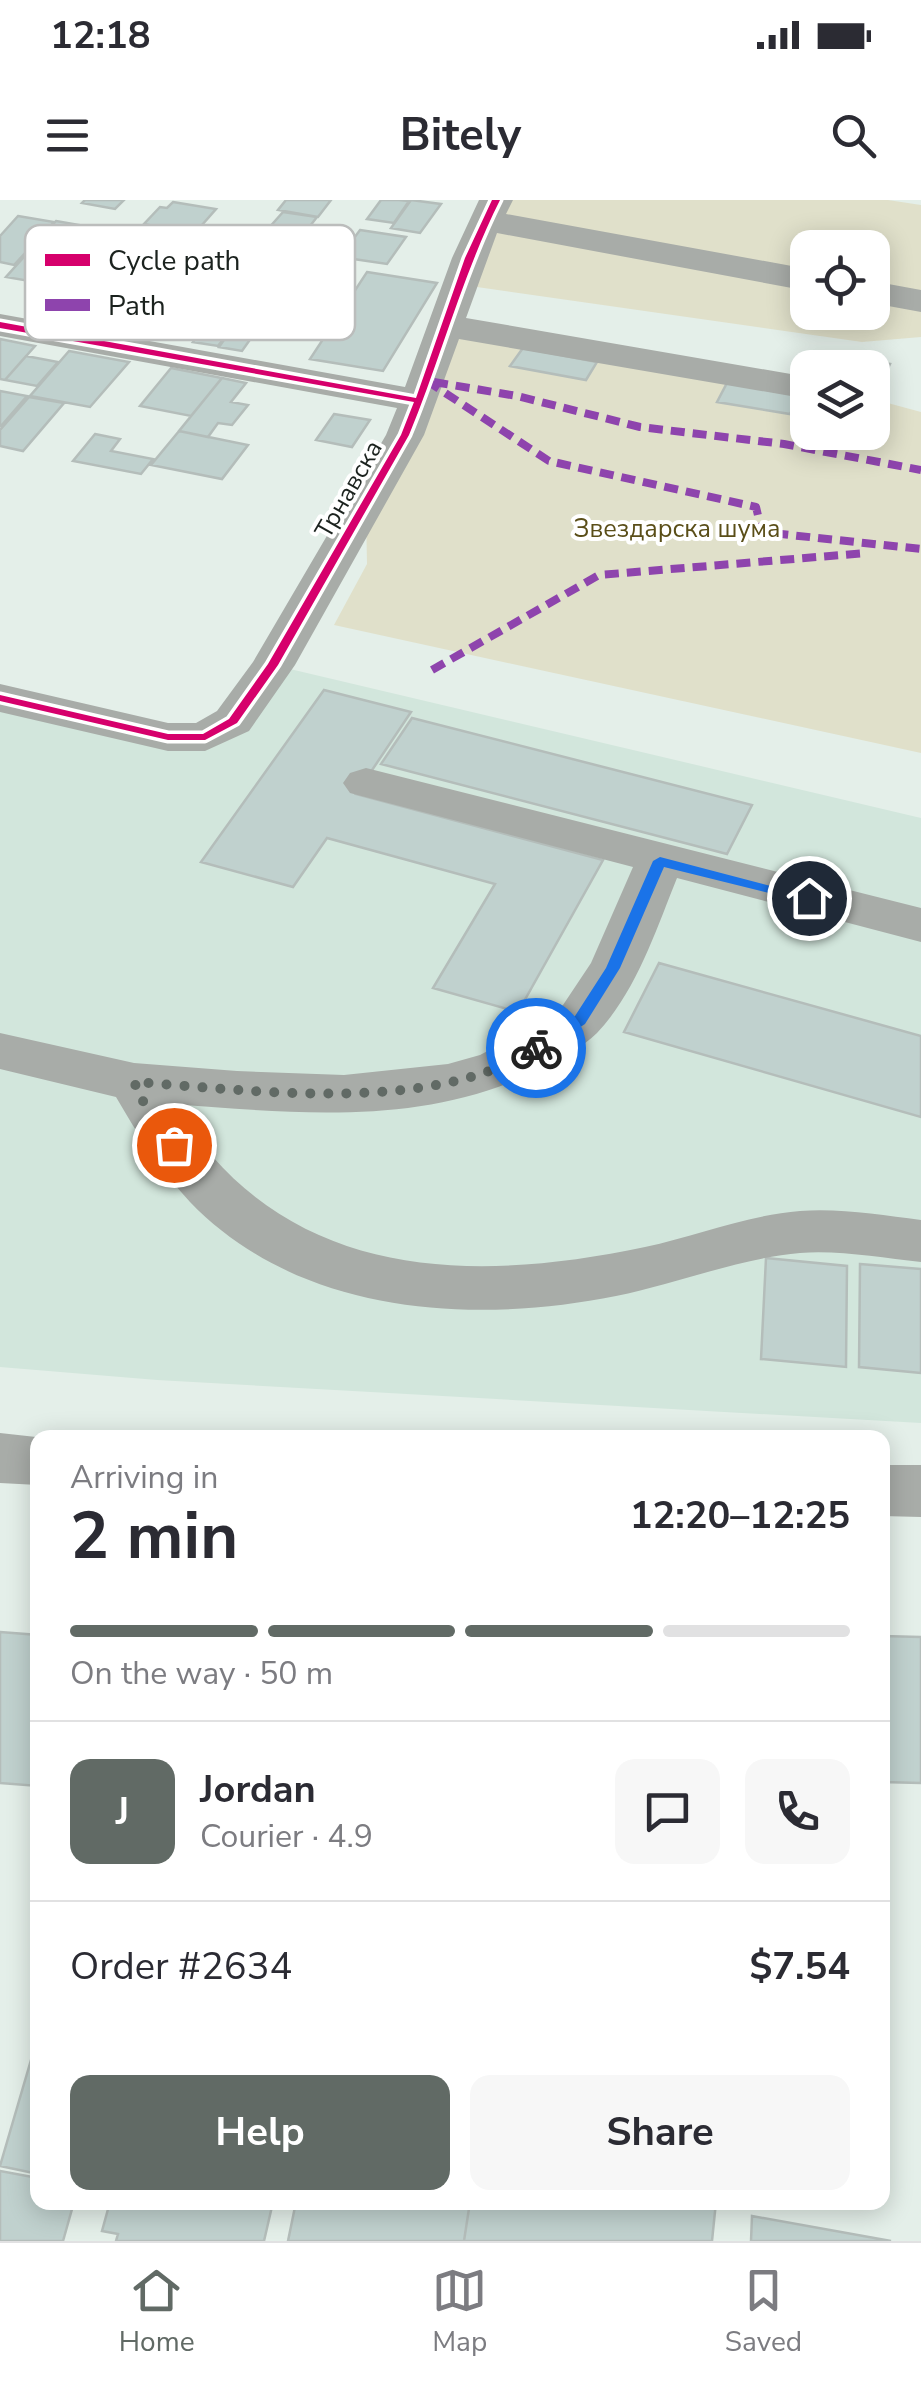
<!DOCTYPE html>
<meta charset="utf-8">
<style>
:root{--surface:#fff;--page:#f7f7f7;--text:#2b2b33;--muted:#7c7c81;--line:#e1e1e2;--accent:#616a65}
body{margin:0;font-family:"Nunito Sans",sans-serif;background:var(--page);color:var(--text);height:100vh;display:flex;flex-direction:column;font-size:38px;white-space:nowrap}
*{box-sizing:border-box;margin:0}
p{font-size:32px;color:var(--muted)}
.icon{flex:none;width:55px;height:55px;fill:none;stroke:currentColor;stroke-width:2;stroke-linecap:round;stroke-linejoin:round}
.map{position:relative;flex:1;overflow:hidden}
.drawer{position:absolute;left:30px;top:1230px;width:860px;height:780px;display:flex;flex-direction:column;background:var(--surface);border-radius:20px;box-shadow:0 5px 25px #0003}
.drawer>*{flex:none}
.tools{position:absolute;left:790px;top:30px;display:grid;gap:20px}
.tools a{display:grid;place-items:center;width:100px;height:100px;border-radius:20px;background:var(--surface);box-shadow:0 5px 25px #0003;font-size:50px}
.pin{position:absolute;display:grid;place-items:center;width:85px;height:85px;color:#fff;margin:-42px;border:5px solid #fff;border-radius:50%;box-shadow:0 2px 10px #0007}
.courier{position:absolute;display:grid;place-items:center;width:100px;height:100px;margin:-50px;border:8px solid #1a73e8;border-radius:50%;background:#fff;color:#222;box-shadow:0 2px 12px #0007}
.overview em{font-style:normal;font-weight:700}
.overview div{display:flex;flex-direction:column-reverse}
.overview{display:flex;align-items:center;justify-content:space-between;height:170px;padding:0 40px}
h1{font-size:65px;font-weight:700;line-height:75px}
.bar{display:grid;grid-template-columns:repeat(4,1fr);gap:15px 10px;align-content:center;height:120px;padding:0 40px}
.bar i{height:12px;border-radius:8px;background:var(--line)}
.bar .active{background:var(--accent)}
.bar p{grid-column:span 4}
.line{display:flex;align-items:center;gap:25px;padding:0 40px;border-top:2px solid var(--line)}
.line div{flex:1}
.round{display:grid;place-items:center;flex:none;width:105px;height:105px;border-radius:20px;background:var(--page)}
.cta{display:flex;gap:20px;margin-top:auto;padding:20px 40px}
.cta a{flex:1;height:115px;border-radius:20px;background:var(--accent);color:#fff;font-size:40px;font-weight:700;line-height:115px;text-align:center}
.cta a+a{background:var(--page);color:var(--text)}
.status{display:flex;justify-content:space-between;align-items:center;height:70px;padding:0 50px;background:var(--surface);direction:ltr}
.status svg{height:28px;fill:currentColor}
header{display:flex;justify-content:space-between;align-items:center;height:130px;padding:0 40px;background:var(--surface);font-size:45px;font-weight:700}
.menu{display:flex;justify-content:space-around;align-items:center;height:140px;border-top:2px solid var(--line);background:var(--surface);font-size:28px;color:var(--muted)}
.menu a{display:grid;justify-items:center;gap:5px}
.menu .active{color:var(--accent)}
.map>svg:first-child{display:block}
</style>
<div class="status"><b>12:18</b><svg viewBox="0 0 49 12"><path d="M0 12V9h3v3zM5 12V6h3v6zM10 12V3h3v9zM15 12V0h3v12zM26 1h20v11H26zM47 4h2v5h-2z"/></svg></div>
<header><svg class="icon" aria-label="menu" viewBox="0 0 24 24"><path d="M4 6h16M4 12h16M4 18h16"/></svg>Bitely<svg class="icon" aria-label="search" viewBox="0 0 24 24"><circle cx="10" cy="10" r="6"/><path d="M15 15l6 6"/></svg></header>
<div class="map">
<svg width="921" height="2041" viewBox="0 0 921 2041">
<rect width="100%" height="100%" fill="#e4efe9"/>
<path fill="#d2e6dc" d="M 273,465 L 921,618 L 921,1223 L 157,1180 L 0,1167 L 0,498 L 204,537 Z"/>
<path fill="#e0e0ca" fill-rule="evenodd" d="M 496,0 L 888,0 L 921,5 L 921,137 L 862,142 L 456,84 ZM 808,48 L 872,48 L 872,112 L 808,112 Z
M 444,125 L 807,188 L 808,232 L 872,232 L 873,199 L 921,212 L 921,553 L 334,425 L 367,364 L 366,313 Z"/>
<path fill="#c0d1ce" stroke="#b4bdba" stroke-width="2.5" d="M 85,0 L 124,0 L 115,9 L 82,3 Z
M 286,0 L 331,0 L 318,17 L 278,10 Z
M 381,0 L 399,0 L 409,1 L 394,23 L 367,19 Z
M 411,0 L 441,4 L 420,33 L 391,28 Z
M 173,2 L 216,9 L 187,42 L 161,37 L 169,29 L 144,24 L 160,7 L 167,8 Z
M 283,12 L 317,17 L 300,39 L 322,43 L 309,58 L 251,48 Z
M 18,16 L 54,22 L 14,65 L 0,62 L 0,36 Z
M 56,21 L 85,26 L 60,54 L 31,49 Z
M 360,30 L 406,37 L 387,64 L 340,57 Z
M 31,49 L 60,54 L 35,82 L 6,77 Z
M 367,72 L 437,83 L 383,171 L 310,159 Z
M 214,116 L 238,120 L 218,146 L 193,142 Z
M 233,127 L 256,131 L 242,151 L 219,147 Z
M 0,139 L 35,146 L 5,180 L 0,179 Z
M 523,148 L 597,162 L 586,180 L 510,166 Z
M 69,151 L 129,162 L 90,207 L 30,196 Z
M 26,156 L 58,162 L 37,186 L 5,180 Z
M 853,157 L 890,164 L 877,192 L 872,191 L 872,168 L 848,168 Z
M 171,168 L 222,178 L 191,216 L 140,206 Z
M 222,178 L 246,183 L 231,202 L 248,205 L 232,225 L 218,223 L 208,237 L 179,231 Z
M 727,183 L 799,195 L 790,214 L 717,202 Z
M 0,191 L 27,196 L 1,226 L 0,226 Z
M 29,197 L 64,203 L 23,251 L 0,246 L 0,230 Z
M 334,214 L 370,220 L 352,247 L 316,240 Z
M 179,231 L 248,245 L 222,279 L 151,265 Z
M 95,234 L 120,239 L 111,251 L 153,259 L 141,274 L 73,261 Z
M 324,490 L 411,512 L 356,594 L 603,660 L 518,812 L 433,788 L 495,684 L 327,638 L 293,687 L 201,662 Z
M 412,518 L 752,605 L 727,654 L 381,564 Z
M 659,763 L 921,836 L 921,917 L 624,832 Z
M 766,1058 L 847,1066 L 846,1167 L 761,1159 Z
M 860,1064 L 921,1069 L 921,1173 L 859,1167 Z
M 0,1432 L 38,1435 L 38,1586 L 0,1583 Z
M 882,1436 L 921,1437 L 921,1583 L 882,1582 Z
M 38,1836 L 38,1974 L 0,1966 Z
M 0,1971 L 38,1978 L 38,2002 L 74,2002 L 63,2041 L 0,2041 Z
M 110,2002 L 273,2002 L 264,2041 L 116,2041 L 118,2034 L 102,2031 Z
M 296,2002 L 470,2002 L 464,2041 L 288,2041 Z
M 470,2002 L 716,2002 L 712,2041 L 464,2041 Z
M 752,2016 L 891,2041 L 751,2041 Z"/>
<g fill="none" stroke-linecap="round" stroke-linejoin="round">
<path fill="#a8aca8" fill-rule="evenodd" d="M 479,0 L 513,0 L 506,14 L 808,69 L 808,91 L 497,33 L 466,118 L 808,177 L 808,199 L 459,139 L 424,235 L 295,465 L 249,531 L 205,551 L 168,551 L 0,512 L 0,484 L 168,523 L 196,523 L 217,511 L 253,462 L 386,235 L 397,208 L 0,136 L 0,114 L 405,187 L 452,58 Z
M 872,81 L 921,90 L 921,112 L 872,103 Z
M 366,568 L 921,708 L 921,742 L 677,678 C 656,730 636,792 597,833 C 583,847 563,857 546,866 C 429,927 301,914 174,904 C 281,1080 465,1085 645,1047 C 696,1036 748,1015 800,1011 C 840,1008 881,1015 921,1020 L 921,1062 C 881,1058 840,1050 800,1053 C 740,1058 676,1084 616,1096 C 471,1125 299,1115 190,1002 C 160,970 138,935 116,897 L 0,869 L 0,833 L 134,863 L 237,871 L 344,875 L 448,864 L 480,855 L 526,831 L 563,805 L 591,763 L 633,667 L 350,593 L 343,583 L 350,573 Z
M 0,1233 L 45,1238 L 38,1238 L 38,1285 L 0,1283 Z
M 882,1265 L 921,1265 L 921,1317 L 882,1316 Z"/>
<path stroke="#8e44ad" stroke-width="8" stroke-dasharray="14 8" stroke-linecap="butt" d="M 427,181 L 549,261 L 756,307 L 762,332 L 921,349
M 434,182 L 517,196 L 640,227 L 784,244 L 921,270
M 432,470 L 599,375 L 866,353"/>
<g stroke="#fff" stroke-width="7">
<path id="cycleway" d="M 492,0 L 500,0 C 462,76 441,158 409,235 L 278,465 L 237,523 L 205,540 L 168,540 L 0,501 L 0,495 L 168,534 L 203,534 L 229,519 L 268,464 L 401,235 L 414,202 L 0,128 L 0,122 L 416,198 L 465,58 Z"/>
</g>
<use href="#cycleway" fill="#d6006c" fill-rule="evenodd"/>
</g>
<path fill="#1a73e8" d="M 660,657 L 816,698 L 809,703 L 664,667 L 620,768 L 585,824 L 542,852 L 531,852 L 531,845 L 575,816 L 606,768 L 653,661 Z"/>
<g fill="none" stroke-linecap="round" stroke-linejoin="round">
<path stroke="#616a65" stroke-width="10" stroke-dasharray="0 18" d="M 174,945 L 151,918 L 134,882 C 253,890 432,916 536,848"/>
</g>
<g text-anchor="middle" stroke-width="8" stroke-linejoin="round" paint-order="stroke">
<g font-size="25" fill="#1b221e" stroke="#fff">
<text transform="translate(348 289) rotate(-60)" y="9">Трнавска</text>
</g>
<g font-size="25" fill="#5a4e18" stroke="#fff">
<text x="677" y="337">Звездарска шума</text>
</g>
</g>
<rect x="25" y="25" width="330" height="115" rx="15" fill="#fff" stroke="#bbbdbc" stroke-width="2.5"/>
<rect x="45" y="54" width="45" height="12" fill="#d6006c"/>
<rect x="45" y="99" width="45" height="12" fill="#8e44ad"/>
<g font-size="28" fill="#1b221e">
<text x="108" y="70">Cycle path</text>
<text x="108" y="115">Path</text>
</g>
</svg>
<div class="tools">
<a><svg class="icon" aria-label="locate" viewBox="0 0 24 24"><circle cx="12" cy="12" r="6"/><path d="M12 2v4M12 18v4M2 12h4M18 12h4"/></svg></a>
<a><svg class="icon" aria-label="layers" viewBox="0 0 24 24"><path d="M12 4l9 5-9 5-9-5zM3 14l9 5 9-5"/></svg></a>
</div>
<div class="pin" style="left:174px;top:945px;background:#ea580c"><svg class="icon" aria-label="bag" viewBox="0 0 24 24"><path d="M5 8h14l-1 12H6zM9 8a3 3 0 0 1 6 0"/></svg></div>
<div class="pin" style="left:809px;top:698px;background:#1f2937"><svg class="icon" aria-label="home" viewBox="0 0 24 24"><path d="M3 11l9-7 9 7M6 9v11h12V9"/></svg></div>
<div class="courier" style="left:536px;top:848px"><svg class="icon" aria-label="bike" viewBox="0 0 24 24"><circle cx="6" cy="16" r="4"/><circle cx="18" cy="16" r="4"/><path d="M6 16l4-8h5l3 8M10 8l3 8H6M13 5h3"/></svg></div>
<section class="drawer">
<div class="overview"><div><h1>2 min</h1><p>Arriving in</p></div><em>12:20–12:25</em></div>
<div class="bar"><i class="active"></i><i class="active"></i><i class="active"></i><i></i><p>On the way · 50 m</p></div>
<div class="line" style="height:180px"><b class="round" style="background:var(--accent);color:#fff">J</b><div><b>Jordan</b><p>Courier · 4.9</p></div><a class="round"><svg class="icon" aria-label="chat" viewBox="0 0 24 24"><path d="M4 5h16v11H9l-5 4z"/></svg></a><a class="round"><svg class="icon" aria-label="phone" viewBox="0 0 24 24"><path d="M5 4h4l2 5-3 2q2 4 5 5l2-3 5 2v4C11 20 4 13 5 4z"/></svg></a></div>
<div class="line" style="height:130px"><div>Order #2634</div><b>$7.54</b></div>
<div class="cta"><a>Help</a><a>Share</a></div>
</section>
</div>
<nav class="menu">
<a class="active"><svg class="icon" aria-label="home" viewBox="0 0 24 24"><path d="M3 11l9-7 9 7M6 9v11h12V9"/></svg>Home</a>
<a><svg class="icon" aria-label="map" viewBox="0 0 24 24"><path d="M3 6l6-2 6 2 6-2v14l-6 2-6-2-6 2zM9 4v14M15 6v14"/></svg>Map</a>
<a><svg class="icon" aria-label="saved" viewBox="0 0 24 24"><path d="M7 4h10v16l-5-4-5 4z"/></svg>Saved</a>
</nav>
